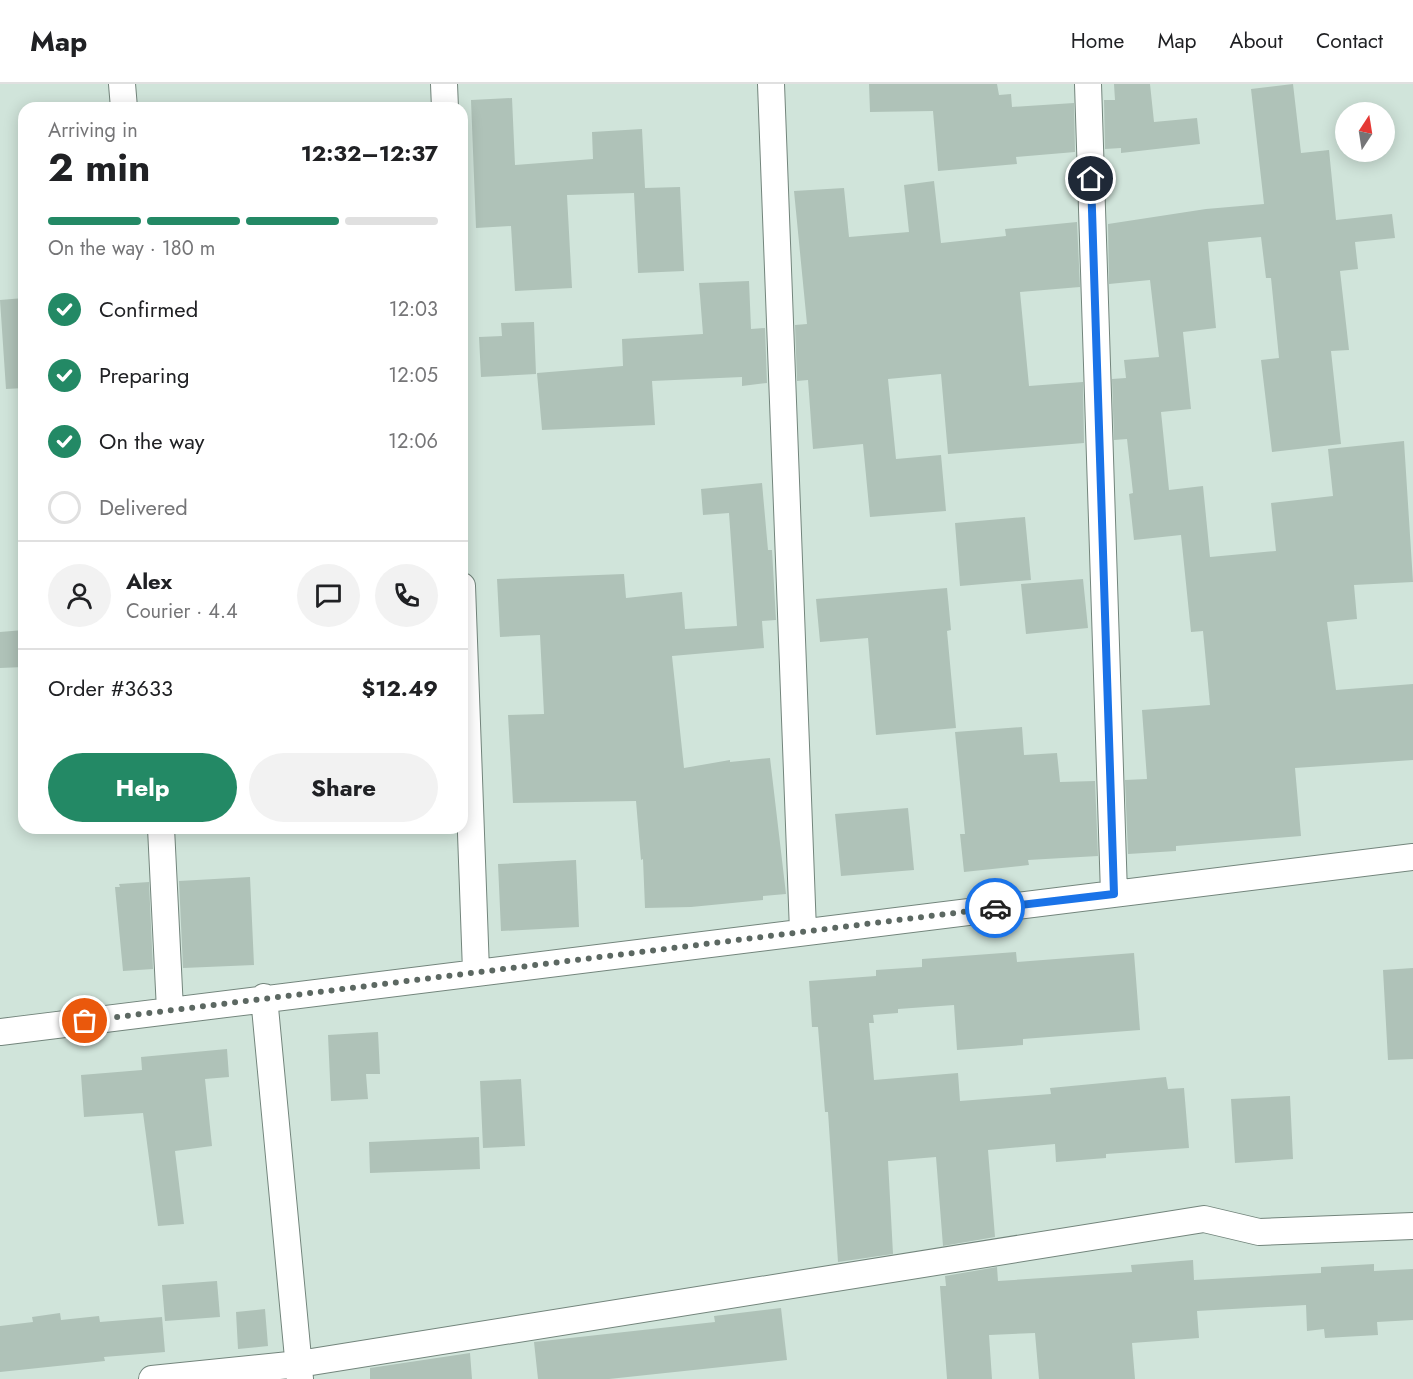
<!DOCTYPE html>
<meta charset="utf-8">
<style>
:root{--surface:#fff;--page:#f2f2f2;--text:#202124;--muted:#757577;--line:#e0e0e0;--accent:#238965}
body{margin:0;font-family:Jost,sans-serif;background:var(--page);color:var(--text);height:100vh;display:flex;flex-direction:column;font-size:22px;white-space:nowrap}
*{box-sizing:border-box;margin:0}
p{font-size:20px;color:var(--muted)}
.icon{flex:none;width:33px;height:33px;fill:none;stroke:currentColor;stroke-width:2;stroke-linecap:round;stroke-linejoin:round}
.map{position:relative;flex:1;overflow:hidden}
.sheet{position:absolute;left:18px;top:18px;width:450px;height:732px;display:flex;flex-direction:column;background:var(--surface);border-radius:18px;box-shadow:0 3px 15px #0003}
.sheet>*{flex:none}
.needle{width:39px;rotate:12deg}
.buttons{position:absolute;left:1335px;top:18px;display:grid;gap:12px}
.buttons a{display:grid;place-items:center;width:60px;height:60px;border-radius:50%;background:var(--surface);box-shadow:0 3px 15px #0003;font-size:30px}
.pin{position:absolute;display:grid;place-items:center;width:51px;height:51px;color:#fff;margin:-26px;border:3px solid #fff;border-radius:50%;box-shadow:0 2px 6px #0007}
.courier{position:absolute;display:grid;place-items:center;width:60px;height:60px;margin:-30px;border:4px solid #1a73e8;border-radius:50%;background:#fff;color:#222;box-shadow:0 2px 8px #0007}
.summary em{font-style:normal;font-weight:700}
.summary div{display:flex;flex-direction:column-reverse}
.summary{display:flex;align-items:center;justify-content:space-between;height:102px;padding:0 30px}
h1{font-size:39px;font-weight:700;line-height:45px}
.bar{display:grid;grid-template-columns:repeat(4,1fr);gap:9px 6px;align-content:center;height:72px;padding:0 30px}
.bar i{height:8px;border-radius:4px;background:var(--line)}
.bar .selected{background:var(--accent)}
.bar p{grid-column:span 4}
.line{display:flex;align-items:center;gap:15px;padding:0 30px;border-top:2px solid var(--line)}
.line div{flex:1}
.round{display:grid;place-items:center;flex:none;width:63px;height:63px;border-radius:32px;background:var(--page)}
ol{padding:0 30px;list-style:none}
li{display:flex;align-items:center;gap:18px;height:66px}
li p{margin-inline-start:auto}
li .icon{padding:6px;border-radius:50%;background:var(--accent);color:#fff;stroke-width:4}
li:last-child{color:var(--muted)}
li i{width:33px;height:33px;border:3px solid var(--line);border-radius:50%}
.button{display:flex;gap:12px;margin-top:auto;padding:12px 30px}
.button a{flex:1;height:69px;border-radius:36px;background:var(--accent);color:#fff;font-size:24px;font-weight:700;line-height:69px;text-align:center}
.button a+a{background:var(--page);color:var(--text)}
header{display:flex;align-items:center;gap:36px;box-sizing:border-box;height:84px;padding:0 30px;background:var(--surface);border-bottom:2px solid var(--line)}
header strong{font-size:28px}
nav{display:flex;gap:33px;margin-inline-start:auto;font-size:21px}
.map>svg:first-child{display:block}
</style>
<header>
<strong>Map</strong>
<nav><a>Home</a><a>Map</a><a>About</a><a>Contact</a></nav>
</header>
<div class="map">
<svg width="1413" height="1295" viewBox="0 0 1413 1295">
<rect width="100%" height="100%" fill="#d0e4da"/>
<path fill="#afc2b8" d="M 869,0 L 997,0 L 999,11 L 1011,10 L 1012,23 L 1074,19 L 1075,68 L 1016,73 L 1017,80 L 938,87 L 933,27 L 870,28 Z
M 1114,0 L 1150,0 L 1154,38 L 1197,34 L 1200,60 L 1121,69 L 1121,64 L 1105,65 L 1104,16 L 1115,16 Z
M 1293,0 L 1301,69 L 1329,66 L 1336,136 L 1392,130 L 1395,154 L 1355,158 L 1358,185 L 1340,187 L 1349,266 L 1331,267 L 1341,360 L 1272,368 L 1261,276 L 1279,274 L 1271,194 L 1266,194 L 1261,153 L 1208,158 L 1216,244 L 1183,248 L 1191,325 L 1161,328 L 1169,406 L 1203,402 L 1210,473 L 1276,467 L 1271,419 L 1333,412 L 1328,365 L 1404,357 L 1413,498 L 1354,501 L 1357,535 L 1327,538 L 1336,606 L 1413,600 L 1413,676 L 1295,684 L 1301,752 L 1176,762 L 1176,767 L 1128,770 L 1125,696 L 1147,695 L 1142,626 L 1210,621 L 1203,547 L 1191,548 L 1181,451 L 1134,456 L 1129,410 L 1133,409 L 1127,355 L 1114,356 L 1112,295 L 1126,294 L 1124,276 L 1159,273 L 1150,196 L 1109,200 L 1108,140 L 1206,125 L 1264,120 L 1251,5 Z
M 512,14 L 515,81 L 593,75 L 592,48 L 642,45 L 645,104 L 680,103 L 684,187 L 638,189 L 634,109 L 567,111 L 572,204 L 515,207 L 511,142 L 476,144 L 471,16 Z
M 934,97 L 941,159 L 1006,152 L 1005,145 L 1077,138 L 1080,203 L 1020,208 L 1029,302 L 1083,298 L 1084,359 L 948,370 L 941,290 L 888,295 L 896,375 L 941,371 L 946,427 L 870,433 L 863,360 L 813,365 L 808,296 L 797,297 L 795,241 L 807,240 L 794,107 L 844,104 L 849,153 L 909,148 L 904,101 Z
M 749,197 L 751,245 L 765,244 L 767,299 L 742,302 L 742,293 L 652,297 L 655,341 L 542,346 L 537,289 L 623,282 L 622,255 L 703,250 L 699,199 Z
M 24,214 L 24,304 L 6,305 L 0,216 Z
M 534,238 L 536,290 L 481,293 L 479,253 L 502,252 L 501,239 Z
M 762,399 L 768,466 L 772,466 L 776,536 L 762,537 L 764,564 L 672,572 L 684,684 L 730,676 L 730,678 L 770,674 L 786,810 L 763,812 L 763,816 L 691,823 L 645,824 L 643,775 L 641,776 L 636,717 L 513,719 L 508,631 L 544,630 L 540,551 L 500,553 L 497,495 L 624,490 L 626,514 L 682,508 L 685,545 L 737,542 L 729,429 L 703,431 L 701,405 Z
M 1025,433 L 1031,496 L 960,502 L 955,439 Z
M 1083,495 L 1088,544 L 1026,550 L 1021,500 Z
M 947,504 L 951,546 L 947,547 L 956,644 L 876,651 L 868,554 L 820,558 L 816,515 Z
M 24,546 L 24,583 L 0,584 L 0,548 Z
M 1022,643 L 1024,671 L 1057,669 L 1060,698 L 1095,697 L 1098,772 L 1028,776 L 1029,781 L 964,788 L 960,750 L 965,750 L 955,648 Z
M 908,724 L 914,786 L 841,792 L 835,730 Z
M 576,776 L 579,843 L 501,847 L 498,780 Z
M 250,793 L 254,881 L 183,884 L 179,797 Z
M 149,798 L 153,885 L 123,887 L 115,803 L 120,803 L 119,800 Z
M 1016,868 L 1017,878 L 1134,869 L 1140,946 L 1023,955 L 1023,961 L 957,966 L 954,921 L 898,925 L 898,929 L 873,931 L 874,939 L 869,939 L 874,996 L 958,989 L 960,1017 L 1051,1010 L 1050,1004 L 1166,993 L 1168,1005 L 1184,1004 L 1189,1064 L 1106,1070 L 1106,1074 L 1056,1078 L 1055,1060 L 988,1066 L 995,1153 L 943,1162 L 936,1073 L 888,1077 L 893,1170 L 838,1178 L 828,1028 L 825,1028 L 818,943 L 812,943 L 809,897 L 876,892 L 876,886 L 922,883 L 922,875 Z
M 1413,884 L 1413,975 L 1388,976 L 1383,886 Z
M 378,948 L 380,990 L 366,990 L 368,1015 L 331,1017 L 328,951 Z
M 227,965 L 229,993 L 205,995 L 212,1062 L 175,1067 L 184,1140 L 158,1142 L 143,1029 L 84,1033 L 81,991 L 142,986 L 141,973 Z
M 521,995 L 525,1062 L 483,1064 L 480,997 Z
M 1290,1012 L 1293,1075 L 1235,1079 L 1231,1015 Z
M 479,1053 L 480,1085 L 370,1089 L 369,1058 Z
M 1193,1176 L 1194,1196 L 1321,1189 L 1321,1183 L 1374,1180 L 1374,1187 L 1413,1185 L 1413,1236 L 1377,1238 L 1378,1251 L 1325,1254 L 1324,1245 L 1307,1247 L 1306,1221 L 1197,1227 L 1199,1254 L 1132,1259 L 1135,1295 L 1039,1295 L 1035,1249 L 989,1251 L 992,1295 L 947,1295 L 940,1202 L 946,1202 L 945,1192 L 997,1183 L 998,1197 L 1132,1188 L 1131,1181 Z
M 217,1197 L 220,1233 L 165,1237 L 162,1201 Z
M 781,1224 L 787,1276 L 609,1295 L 538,1295 L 534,1258 L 715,1238 L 714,1232 Z
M 265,1225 L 268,1262 L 238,1265 L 236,1228 Z
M 60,1229 L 61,1236 L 99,1232 L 100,1238 L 162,1233 L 165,1268 L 104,1273 L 105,1277 L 0,1288 L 0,1242 L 33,1238 L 32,1233 Z
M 470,1269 L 472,1295 L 370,1295 L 370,1284 Z"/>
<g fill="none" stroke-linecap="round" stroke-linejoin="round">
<g stroke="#73857c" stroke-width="28">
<path id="street" d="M 122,0 L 124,24
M 444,0 L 445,24
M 771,0 L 803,847
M 1088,0 L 1114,810
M 462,502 L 476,887
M 161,744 L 170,926
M 264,913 L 300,1295
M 0,948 L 1413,773
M 152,1295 L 299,1280 L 1204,1135 L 1259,1148 L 1413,1142"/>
</g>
<use href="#street" stroke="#fff" stroke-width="26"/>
</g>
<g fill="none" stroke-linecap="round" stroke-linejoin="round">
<path stroke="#5c6862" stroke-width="6" stroke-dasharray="0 10.8" d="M 85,937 L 995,824"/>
<path stroke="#1a73e8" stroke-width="8" d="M 995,824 L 1114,810 L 1091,95"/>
</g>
</svg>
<div class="buttons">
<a><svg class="needle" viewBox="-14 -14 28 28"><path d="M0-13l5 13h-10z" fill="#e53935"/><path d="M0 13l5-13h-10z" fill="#757577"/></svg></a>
</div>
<div class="pin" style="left:85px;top:937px;background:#ea580c"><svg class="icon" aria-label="bag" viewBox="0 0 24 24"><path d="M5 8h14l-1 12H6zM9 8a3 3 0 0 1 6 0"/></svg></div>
<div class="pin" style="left:1091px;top:95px;background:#1f2937"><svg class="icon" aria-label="home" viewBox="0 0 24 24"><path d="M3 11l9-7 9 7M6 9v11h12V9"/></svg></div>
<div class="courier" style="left:995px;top:824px"><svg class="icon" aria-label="car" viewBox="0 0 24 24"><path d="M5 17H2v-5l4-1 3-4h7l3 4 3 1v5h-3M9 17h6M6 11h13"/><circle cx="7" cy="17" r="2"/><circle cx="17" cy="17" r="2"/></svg></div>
<section class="sheet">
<div class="summary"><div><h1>2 min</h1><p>Arriving in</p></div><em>12:32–12:37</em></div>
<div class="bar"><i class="selected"></i><i class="selected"></i><i class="selected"></i><i></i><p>On the way · 180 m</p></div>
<ol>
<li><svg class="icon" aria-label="check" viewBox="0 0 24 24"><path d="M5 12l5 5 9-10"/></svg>Confirmed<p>12:03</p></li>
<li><svg class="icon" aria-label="check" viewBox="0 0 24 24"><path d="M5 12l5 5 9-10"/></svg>Preparing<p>12:05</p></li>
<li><svg class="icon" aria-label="check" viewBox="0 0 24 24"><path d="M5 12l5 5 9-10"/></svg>On the way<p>12:06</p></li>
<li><i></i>Delivered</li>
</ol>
<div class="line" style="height:108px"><a class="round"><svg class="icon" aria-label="person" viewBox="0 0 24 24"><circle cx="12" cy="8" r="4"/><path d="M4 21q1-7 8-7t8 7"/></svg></a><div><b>Alex</b><p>Courier · 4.4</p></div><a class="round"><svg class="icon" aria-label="chat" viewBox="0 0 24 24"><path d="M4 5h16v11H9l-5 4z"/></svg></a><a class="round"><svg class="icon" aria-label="phone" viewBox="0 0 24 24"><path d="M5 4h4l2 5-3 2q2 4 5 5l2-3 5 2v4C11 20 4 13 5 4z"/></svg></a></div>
<div class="line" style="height:78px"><div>Order #3633</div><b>$12.49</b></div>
<div class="button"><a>Help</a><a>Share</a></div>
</section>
</div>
